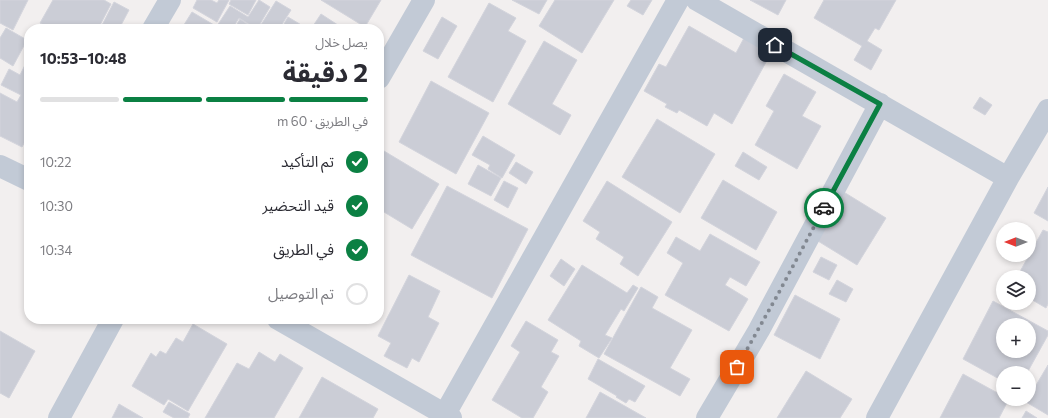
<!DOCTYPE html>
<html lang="ar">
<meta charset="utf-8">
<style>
:root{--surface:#fff;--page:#f2f2f3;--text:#2b2b33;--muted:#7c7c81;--line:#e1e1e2;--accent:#0b8043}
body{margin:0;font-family:Commissioner,"Noto Sans Arabic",sans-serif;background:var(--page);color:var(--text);direction:rtl;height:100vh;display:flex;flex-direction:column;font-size:15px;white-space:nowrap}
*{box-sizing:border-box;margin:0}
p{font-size:13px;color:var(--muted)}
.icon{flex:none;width:22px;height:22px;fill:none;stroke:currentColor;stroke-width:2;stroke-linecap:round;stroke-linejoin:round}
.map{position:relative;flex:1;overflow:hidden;direction:ltr}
.side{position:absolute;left:24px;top:24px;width:360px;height:300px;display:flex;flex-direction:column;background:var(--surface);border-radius:16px;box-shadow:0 2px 6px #0003;direction:rtl}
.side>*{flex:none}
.needle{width:26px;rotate:270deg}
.buttons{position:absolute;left:996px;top:222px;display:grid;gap:8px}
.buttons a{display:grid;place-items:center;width:40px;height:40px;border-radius:50%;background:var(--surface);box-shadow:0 2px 6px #0003;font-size:20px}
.pin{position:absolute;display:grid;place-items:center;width:34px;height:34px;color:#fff;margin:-17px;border-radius:8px;box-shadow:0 2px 6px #0006}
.courier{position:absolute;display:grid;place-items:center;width:40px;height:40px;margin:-20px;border:3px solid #0b8043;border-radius:50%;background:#fff;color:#222;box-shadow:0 1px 5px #0007}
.headline em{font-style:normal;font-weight:700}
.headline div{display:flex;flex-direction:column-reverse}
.headline{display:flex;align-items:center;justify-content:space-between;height:68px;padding:0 16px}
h1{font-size:26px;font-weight:700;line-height:30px}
.bar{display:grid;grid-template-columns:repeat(4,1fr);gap:6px 4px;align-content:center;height:48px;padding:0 16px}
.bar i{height:5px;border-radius:3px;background:var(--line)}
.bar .selected{background:var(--accent)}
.bar p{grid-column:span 4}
ol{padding:0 16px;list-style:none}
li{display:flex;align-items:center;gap:12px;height:44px}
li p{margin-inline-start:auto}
li .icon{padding:4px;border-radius:50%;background:var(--accent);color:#fff;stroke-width:4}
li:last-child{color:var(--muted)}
li i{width:22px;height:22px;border:2px solid var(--line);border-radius:50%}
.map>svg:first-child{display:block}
</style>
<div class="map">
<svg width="1048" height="418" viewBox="0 0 1048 418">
<rect width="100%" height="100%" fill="#f2efef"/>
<path fill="#cbcdd6" stroke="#d3d4dc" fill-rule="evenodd" d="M 0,0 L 28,0 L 13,30 L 0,23 Z
M 53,0 L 104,0 L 111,4 L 98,29 L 52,29 L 40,23 Z
M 197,0 L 211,0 L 217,3 L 219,0 L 229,0 L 217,22 L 193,8 Z
M 231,0 L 256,0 L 248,15 L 229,4 Z
M 259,0 L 270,7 L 257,29 L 239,18 L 232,29 L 221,29 L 217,26 L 230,6 L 248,17 Z
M 321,0 L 381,0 L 365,27 Z
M 512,0 L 547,0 L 539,14 Z
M 555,0 L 614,0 L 582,53 L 539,26 Z
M 631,0 L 652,0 L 643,15 L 627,6 Z
M 750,0 L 786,0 L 778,15 Z
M 824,0 L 896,0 L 879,30 L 875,28 L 867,41 L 882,50 L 871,70 L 854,60 L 862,46 L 814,18 Z
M 276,1 L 291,10 L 279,29 L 262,29 L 259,28 Z
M 114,2 L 129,10 L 119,29 L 100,29 Z
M 489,3 L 516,18 L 508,31 L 526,41 L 493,102 L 448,77 Z
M 192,12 L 214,25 L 211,29 L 182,28 Z
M 321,14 L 344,29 L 311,29 Z
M 288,17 L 303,26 L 302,29 L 281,29 Z
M 442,17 L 457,26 L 438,59 L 423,51 Z
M 240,19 L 254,29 L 234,29 Z
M 689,26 L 736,53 L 744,38 L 771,53 L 732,124 L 714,113 L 707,126 L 679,110 L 677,113 L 665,107 L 667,104 L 644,91 L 659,64 L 666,67 Z
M 6,28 L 27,40 L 13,66 L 0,58 L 0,38 Z
M 544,41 L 577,60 L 552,104 L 571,115 L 560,135 L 508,104 Z
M 28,59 L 29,134 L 22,147 L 0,136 L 0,93 L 17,102 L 21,95 L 1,85 L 9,69 L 20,75 Z
M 784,74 L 816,92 L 802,116 L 821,126 L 797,169 L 755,145 L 774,111 L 766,106 Z
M 431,81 L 489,113 L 456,174 L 399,142 Z
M 980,97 L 992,105 L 985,115 L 973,108 Z
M 657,119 L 715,154 L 680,213 L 622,177 Z
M 483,136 L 515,155 L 502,178 L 488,169 L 490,165 L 472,155 Z
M 379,148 L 439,184 L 412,229 L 379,209 Z
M 743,152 L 767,167 L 759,180 L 735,166 Z
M 516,162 L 533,172 L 526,184 L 509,173 Z
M 478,165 L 501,178 L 491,196 L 468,184 Z
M 723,180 L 777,212 L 756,250 L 701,218 Z
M 504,181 L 518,188 L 508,208 L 494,200 Z
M 607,181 L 672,222 L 638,276 L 620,264 L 624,257 L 596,239 L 600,232 L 583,221 Z
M 447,186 L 528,229 L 492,298 L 411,255 Z
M 1048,187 L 1048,221 L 1034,213 Z
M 842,191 L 886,218 L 857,265 L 813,238 Z
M 1043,230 L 1048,232 L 1048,304 L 1046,308 L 1029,298 L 1029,277 L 1017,277 Z
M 710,234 L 760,262 L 746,286 L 730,277 L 725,285 L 748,299 L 729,331 L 665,295 L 683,263 L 667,253 L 676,237 L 700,251 Z
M 821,257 L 837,265 L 829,280 L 813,272 Z
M 561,259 L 575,269 L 564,286 L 550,276 Z
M 582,265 L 627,293 L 633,285 L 638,288 L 624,311 L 621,309 L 605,335 L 612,338 L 599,358 L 579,346 L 581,341 L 548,320 Z
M 409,275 L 440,291 L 428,317 L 439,323 L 419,362 L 412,358 L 407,368 L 384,356 L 391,343 L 378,336 Z
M 837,280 L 853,289 L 846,302 L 829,294 Z
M 641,287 L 658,297 L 652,308 L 692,330 L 670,368 L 690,379 L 680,396 L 604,354 Z
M 795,295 L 840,319 L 820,359 L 774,335 Z
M 993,301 L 1048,331 L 1048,335 L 1027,373 L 1003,373 L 1003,381 L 963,359 ZM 1003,325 L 1029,325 L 1029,351 L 1003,351 Z
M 526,321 L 558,340 L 551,352 L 559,356 L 541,387 L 548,392 L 533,418 L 522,418 L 492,400 L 520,352 L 511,346 Z
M 193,324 L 227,344 L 188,411 L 168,399 L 164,405 L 132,386 L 151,353 L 156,357 L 160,351 L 166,354 L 176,338 L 183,342 Z
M 0,331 L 35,351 L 9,398 L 0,393 Z
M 259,352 L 275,362 L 280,354 L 303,368 L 274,418 L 205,418 L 237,363 L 249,369 Z
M 598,359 L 645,386 L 635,402 L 629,399 L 626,403 L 616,397 L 617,396 L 588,379 Z
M 1048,365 L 1048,415 L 1026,402 Z
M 806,371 L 852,399 L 840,418 L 777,418 Z
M 963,374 L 1003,396 L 1003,399 L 1009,399 L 999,418 L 940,418 Z
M 322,377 L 378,409 L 373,418 L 299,418 Z
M 600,392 L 646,418 L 586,418 Z
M 169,402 L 190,414 L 188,418 L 174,418 L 163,412 Z
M 119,404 L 143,418 L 112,418 Z
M 1026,411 L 1037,418 L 1022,418 Z"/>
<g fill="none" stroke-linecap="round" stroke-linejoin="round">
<path stroke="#c2cad6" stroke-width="22" d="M 697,0 L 1008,178
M 153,29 L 170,0
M 379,78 L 424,0
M 0,166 L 29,180
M 278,319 L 451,418
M 445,414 L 678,0
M 59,418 L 113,319
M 707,418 L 759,330 L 880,104
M 877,418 L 1008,178 L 1048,110"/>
</g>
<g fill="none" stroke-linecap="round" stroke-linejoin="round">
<path stroke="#828891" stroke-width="4" stroke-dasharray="0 7.2" d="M 737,367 L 777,296 L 824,208"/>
<path stroke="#0b8043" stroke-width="5" d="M 775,45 L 880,104 L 824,208"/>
</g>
</svg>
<div class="buttons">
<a><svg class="needle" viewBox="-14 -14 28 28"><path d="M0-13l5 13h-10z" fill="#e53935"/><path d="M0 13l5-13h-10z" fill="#7c7c81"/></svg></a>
<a><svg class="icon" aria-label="layers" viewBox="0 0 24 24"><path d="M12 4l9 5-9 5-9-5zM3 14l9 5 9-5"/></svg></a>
<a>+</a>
<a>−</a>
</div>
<div class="pin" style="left:737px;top:367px;background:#ea580c"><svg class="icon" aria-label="bag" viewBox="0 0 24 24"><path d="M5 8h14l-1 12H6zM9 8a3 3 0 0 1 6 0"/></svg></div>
<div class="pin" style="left:775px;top:45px;background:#1f2937"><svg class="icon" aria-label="home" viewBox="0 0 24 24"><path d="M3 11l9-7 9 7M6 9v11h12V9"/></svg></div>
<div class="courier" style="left:824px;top:208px"><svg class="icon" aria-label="car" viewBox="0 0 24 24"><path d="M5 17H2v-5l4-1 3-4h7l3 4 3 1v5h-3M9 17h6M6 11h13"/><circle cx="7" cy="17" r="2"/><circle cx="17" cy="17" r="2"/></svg></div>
<section class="side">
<div class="headline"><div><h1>2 دقيقة</h1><p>يصل خلال</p></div><em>10:48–10:53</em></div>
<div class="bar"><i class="selected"></i><i class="selected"></i><i class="selected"></i><i></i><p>في الطريق · 60 m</p></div>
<ol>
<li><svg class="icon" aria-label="check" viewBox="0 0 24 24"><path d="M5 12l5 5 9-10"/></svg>تم التأكيد<p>10:22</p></li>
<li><svg class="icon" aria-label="check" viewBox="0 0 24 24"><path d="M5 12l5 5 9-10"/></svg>قيد التحضير<p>10:30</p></li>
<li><svg class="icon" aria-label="check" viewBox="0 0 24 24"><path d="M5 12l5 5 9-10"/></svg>في الطريق<p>10:34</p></li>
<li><i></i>تم التوصيل</li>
</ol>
</section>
</div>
